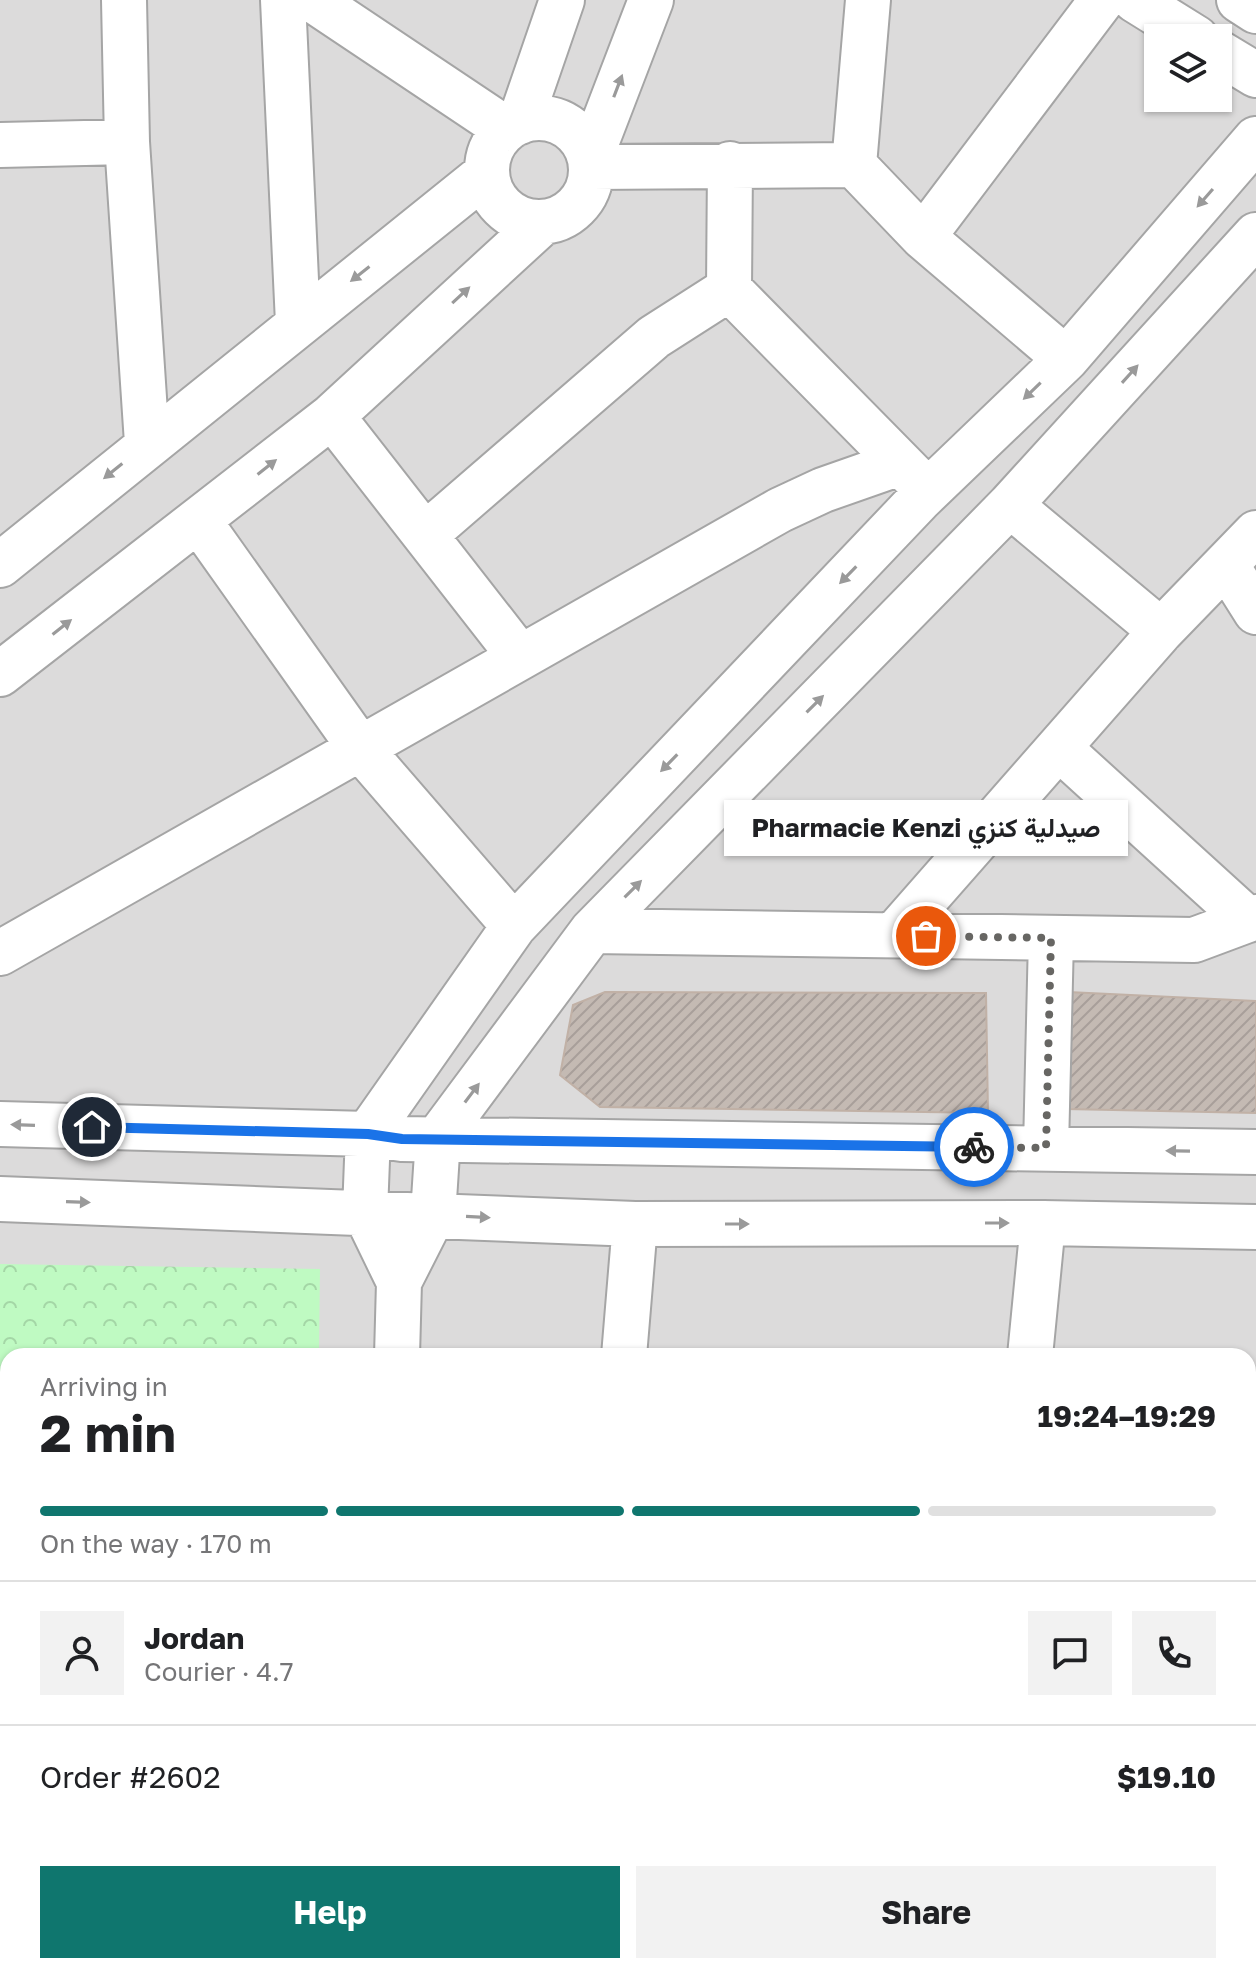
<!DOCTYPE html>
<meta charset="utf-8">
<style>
:root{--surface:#fff;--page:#f2f2f2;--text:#202124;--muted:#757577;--line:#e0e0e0;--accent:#0f766e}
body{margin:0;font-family:"Golos Text",Vazirmatn,sans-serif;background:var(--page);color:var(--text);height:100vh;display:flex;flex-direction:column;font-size:30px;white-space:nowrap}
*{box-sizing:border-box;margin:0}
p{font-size:26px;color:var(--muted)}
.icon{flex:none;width:44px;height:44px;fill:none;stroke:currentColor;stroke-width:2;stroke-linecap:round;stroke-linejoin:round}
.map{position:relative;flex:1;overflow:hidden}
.side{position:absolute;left:0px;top:1348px;width:1256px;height:626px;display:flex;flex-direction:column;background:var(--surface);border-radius:24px 24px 0 0;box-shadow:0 2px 6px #0004}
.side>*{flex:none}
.fabs{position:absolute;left:1144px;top:24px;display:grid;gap:16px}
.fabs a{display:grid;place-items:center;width:88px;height:88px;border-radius:0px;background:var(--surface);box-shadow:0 2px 6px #0004;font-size:40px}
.pin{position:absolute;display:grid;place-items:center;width:68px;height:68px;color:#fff;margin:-34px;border:4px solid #fff;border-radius:50%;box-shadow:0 2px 8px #0007}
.courier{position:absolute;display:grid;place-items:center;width:80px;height:80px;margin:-40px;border:6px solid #1a73e8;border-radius:50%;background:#fff;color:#222;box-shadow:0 2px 10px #0007}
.bubble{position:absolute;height:56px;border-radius:0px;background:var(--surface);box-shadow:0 2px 6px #0004;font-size:26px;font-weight:700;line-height:56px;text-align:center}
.headline em{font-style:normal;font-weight:700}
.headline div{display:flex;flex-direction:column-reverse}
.headline{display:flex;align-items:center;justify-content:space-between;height:136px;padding:0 40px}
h1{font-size:52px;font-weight:700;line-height:60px}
.bar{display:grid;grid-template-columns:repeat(4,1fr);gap:12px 8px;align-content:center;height:96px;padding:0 40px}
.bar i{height:10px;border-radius:6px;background:var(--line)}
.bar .active{background:var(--accent)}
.bar p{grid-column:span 4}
.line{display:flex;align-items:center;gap:20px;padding:0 40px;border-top:2px solid var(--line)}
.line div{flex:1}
.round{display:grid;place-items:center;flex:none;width:84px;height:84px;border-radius:0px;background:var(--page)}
.action{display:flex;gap:16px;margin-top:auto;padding:16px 40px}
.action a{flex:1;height:92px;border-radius:0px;background:var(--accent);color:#fff;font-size:32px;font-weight:700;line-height:92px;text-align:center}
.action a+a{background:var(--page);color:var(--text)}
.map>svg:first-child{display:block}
</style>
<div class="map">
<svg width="1256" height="1973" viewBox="0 0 1256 1973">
<defs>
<pattern id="park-crowns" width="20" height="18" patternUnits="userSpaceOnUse" patternTransform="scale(2)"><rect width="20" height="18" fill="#bffac2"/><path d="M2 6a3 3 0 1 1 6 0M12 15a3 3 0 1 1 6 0" fill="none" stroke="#a4d6a6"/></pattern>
<pattern id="building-hatch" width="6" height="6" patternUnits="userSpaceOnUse" patternTransform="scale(2)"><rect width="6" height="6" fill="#c4bab3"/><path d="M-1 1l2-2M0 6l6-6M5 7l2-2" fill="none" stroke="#a89f9a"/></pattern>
</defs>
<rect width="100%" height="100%" fill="#efebe3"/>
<path fill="#dcdbdb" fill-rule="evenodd" d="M 0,0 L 1256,0 L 1256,1973 L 0,1973 ZM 1158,38 L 1218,38 L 1218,98 L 1158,98 ZM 8,1356 L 1248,1356 L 1248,1966 L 8,1966 Z"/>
<path fill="url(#park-crowns)" d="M 0,1264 L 320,1269 L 319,1356 L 8,1356 L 8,1736 L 0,1736 Z"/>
<path fill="url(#building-hatch)" stroke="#c1b1a6" stroke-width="2" d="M 605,992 L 986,993 L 988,1113 L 600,1107 L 560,1075 L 573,1005 Z
M 1068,992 L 1256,1001 L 1256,1113 L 1066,1109 Z"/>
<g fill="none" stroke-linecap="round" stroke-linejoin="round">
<g stroke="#a5a5a5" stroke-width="48">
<path id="minor" d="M 124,0 L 127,142 L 147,443
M 283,0 L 298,323
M 313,0 L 506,129
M 1135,0 L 1196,38
M 1239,0 L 1256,11
M 1218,52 L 1256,75
M487 170a52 52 0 1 1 104 0a52 52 0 1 1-104 0Z
M 520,122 L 562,0
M 0,145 L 127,142
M 590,159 L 651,0
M 854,165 L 923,237 L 1066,359
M 592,167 L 854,165 L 868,0
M 923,237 L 1102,0
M 729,289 L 730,164
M 332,416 L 520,657
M 1010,505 L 1161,631 L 1256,533
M 199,521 L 360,748 L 514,926
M 425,535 L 654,337 L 729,289 L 918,481
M 0,565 L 487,173
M 1227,566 L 1256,612
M 0,674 L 332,416 L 543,222
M 1059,748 L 1248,920
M 592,931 L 1194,940 L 1256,917
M 894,935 L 1161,631
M 0,953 L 780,510 L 823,490 L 900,463
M 0,1124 L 368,1134 L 402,1139 L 1256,1152
M 1046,1148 L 1051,938
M 0,1199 L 635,1224 L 1043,1223 L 1256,1227
M 399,1282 L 365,1212 L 368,1134 L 514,926 L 920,499 L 1066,359 L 1256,139
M 397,1356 L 399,1282 L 433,1215 L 438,1138 L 592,931 L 1010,505 L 1256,235
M 624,1356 L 635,1224
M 1030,1356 L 1043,1223
M 1248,1427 L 1256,1427
M 1248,1624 L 1256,1624
M 0,1769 L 8,1769
M 1248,1819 L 1256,1819
M 1006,1966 L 1006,1973
M 387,1973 L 387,1966
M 598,1973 L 598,1966"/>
</g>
<use href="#minor" stroke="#fff" stroke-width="44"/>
</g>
<defs><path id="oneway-solid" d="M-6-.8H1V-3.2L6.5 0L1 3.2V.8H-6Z" transform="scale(2)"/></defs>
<g fill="#9a9a9a">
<use href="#oneway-solid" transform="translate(618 86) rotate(-69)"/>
<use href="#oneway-solid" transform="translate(1205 198) rotate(131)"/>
<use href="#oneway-solid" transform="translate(360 274) rotate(142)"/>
<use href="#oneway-solid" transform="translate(461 295) rotate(-43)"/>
<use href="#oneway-solid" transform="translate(1130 374) rotate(-48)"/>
<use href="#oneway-solid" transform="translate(1032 391) rotate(136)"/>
<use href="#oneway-solid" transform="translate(267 467) rotate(-38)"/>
<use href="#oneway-solid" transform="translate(113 471) rotate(141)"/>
<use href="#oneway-solid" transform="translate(848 575) rotate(134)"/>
<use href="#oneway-solid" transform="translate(62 627) rotate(-38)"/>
<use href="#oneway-solid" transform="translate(815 704) rotate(-45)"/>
<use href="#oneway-solid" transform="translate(669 763) rotate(134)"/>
<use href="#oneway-solid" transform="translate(633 889) rotate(-45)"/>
<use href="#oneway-solid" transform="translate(472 1093) rotate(-53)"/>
<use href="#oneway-solid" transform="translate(23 1125) rotate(-178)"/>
<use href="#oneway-solid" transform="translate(1178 1151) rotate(-179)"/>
<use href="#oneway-solid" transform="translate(78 1202) rotate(2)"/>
<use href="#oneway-solid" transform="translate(478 1217) rotate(3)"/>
<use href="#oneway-solid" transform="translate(997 1223)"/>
<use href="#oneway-solid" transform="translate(737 1224)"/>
</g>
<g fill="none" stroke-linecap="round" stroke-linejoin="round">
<path stroke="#676663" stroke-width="8" stroke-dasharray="0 14.4" d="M 926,936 L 1051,938 L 1046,1148 L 974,1147"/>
<path stroke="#1a73e8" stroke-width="10" d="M 92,1127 L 368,1134 L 402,1139 L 974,1147"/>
</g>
</svg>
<div class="fabs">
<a><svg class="icon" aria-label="layers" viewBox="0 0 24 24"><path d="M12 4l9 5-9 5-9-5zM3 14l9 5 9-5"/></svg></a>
</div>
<div class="pin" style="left:926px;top:936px;background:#ea580c"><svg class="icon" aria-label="bag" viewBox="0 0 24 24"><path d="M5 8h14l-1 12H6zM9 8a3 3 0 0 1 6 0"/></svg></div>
<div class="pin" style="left:92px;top:1127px;background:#1f2937"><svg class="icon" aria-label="home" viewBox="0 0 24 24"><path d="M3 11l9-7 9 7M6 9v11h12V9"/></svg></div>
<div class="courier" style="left:974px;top:1147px"><svg class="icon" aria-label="bike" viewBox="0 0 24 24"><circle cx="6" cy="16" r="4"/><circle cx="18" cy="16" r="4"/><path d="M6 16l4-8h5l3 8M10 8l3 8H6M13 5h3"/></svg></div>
<div class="bubble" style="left:724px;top:800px;width:404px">Pharmacie Kenzi صيدلية كنزي</div>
<section class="side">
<div class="headline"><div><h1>2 min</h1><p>Arriving in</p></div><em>19:24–19:29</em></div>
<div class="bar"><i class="active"></i><i class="active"></i><i class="active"></i><i></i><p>On the way · 170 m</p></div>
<div class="line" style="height:144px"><a class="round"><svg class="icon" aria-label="person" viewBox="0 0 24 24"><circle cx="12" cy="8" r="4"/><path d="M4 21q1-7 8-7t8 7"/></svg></a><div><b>Jordan</b><p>Courier · 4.7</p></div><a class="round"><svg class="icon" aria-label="chat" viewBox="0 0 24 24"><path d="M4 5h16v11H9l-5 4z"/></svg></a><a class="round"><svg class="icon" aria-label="phone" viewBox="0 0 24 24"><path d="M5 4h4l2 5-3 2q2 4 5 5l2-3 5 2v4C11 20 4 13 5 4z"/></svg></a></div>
<div class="line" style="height:104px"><div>Order #2602</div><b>$19.10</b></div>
<div class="action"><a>Help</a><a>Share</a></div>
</section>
</div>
